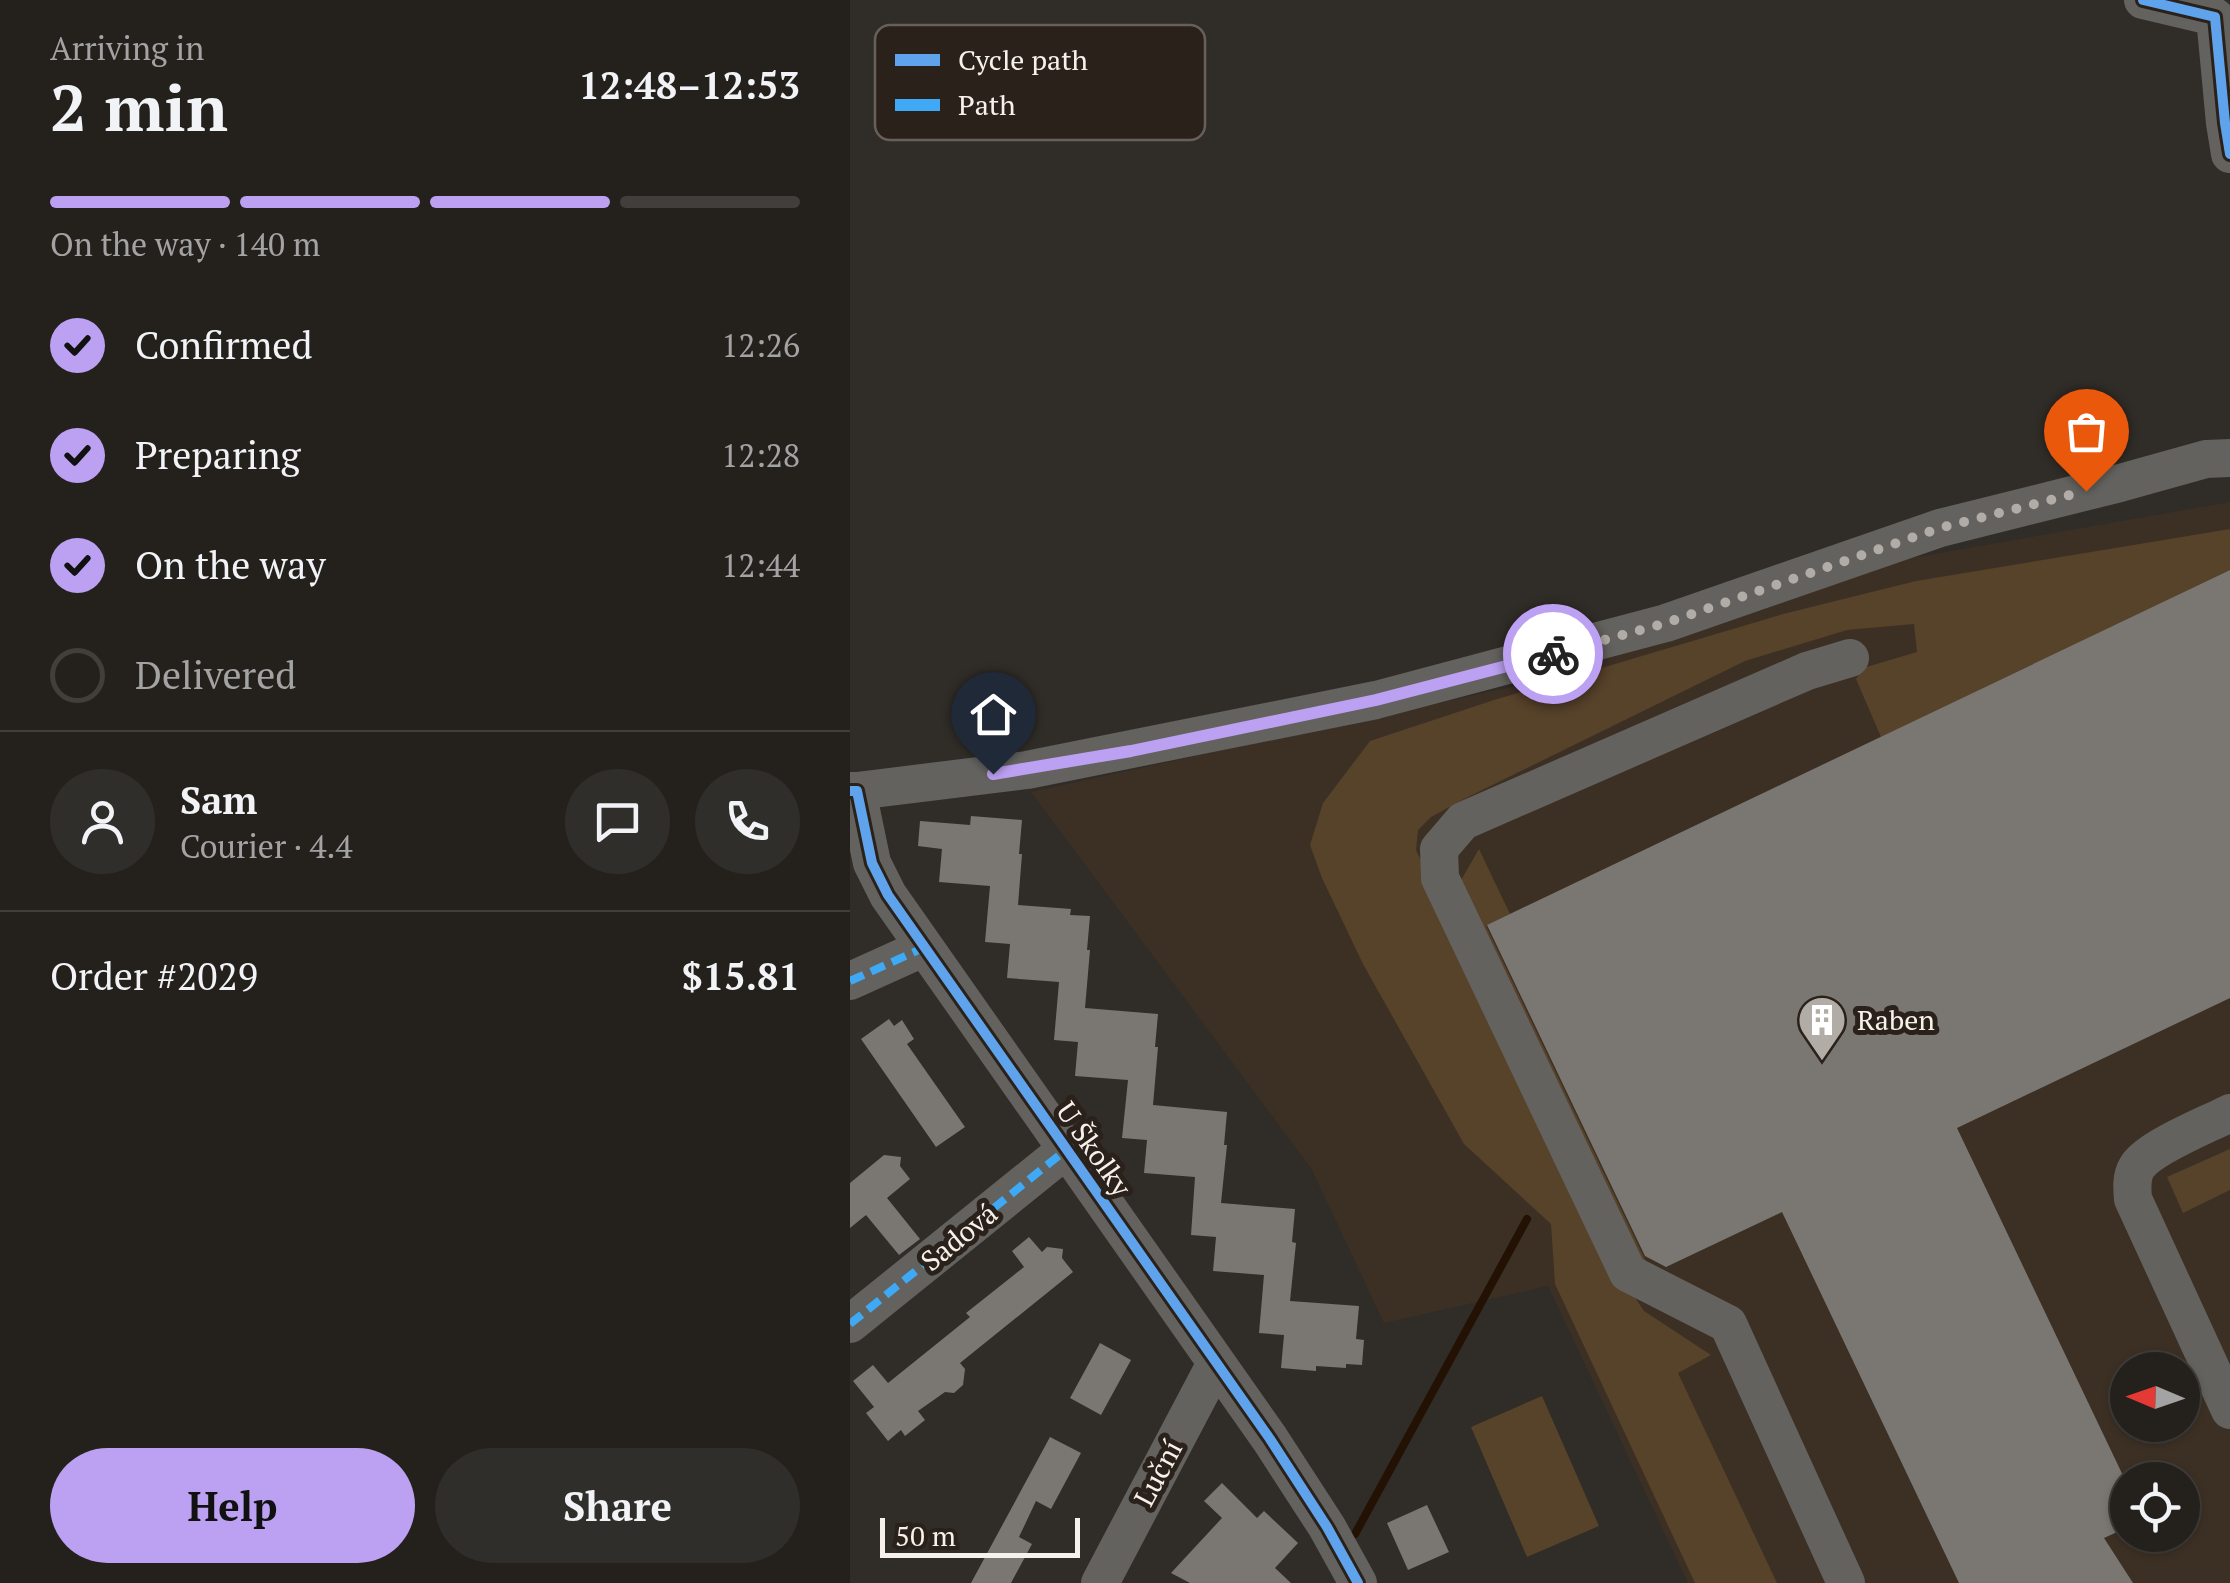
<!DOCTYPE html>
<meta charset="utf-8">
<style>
:root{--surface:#24211d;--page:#302e2a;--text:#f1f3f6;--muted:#a3a3a4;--line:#413e3b;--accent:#bca0f2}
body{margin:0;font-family:"PT Serif",serif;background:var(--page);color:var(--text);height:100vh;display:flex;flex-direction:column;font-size:38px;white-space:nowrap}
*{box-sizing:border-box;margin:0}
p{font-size:32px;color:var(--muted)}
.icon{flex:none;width:55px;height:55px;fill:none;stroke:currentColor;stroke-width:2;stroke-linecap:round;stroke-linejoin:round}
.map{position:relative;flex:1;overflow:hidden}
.drawer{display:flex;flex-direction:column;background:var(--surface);width:850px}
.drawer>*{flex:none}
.needle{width:65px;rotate:272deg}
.fabs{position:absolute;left:1260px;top:1352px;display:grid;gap:20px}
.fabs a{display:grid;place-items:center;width:90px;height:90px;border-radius:50%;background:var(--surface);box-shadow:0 2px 8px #0004,0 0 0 2px var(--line);font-size:50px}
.scale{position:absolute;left:30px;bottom:25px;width:200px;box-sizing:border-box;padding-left:10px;border:5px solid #f6f1eb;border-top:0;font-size:28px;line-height:35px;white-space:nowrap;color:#f6f1eb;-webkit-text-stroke:8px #2a221a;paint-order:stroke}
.pin{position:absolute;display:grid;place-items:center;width:85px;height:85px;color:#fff;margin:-102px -42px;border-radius:50% 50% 50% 0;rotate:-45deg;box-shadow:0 0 10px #0007}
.pin .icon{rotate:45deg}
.courier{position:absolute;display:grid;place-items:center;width:100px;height:100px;margin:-50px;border:8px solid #bca0f2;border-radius:50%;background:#fff;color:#222;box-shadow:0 2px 12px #0007}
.head em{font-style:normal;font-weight:800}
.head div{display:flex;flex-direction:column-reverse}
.head{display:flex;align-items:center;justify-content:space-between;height:170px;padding:0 50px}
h1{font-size:65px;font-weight:800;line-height:75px}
.bar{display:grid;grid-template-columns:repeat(4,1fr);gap:15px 10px;align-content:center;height:120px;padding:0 50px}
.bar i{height:12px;border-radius:8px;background:var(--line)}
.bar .selected{background:var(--accent)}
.bar p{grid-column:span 4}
.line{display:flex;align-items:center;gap:25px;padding:0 50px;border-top:2px solid var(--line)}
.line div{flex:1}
.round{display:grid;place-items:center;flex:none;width:105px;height:105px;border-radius:52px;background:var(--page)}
ol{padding:0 50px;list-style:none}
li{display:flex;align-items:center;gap:30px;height:110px}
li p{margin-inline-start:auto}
li .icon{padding:10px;border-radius:50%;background:var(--accent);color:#111;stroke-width:4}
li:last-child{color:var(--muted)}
li i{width:55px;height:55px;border:5px solid var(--line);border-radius:50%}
.button{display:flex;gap:20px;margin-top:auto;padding:20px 50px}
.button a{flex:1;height:115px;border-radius:60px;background:var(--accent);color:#111;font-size:40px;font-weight:800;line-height:115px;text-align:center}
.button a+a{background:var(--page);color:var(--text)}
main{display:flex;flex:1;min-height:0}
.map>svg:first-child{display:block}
</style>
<main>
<section class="drawer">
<div class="head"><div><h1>2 min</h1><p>Arriving in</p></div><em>12:48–12:53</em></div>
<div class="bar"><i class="selected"></i><i class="selected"></i><i class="selected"></i><i></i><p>On the way · 140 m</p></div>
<ol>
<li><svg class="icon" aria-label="check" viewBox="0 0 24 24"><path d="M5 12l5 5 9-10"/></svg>Confirmed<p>12:26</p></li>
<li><svg class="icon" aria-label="check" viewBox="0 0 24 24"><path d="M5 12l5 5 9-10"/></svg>Preparing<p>12:28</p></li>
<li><svg class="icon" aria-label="check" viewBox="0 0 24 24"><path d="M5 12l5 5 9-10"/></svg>On the way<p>12:44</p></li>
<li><i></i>Delivered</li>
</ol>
<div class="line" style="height:180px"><a class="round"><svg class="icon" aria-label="person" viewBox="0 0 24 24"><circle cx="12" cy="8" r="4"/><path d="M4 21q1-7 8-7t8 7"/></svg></a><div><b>Sam</b><p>Courier · 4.4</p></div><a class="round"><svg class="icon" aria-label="chat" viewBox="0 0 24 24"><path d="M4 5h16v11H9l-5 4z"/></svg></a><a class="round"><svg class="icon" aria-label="phone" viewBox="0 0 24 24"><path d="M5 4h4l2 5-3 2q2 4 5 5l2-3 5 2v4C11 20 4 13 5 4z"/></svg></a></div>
<div class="line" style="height:130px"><div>Order #2029</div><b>$15.81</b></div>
<div class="button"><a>Help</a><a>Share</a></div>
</section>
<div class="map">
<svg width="1380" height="1583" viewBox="0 0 1380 1583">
<rect width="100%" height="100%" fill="#302c27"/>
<path fill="#3c3024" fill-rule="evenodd" d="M 1380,502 L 1380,1583 L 838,1583 L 698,1286 L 534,1323 L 461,1168 L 181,792 L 666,686 L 1050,560 ZM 1278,1370 L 1332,1370 L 1332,1425 L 1278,1425 ZM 1278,1480 L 1332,1480 L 1332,1535 L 1278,1535 Z"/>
<path fill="#57422a" d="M 1380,529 L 1380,570 L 1031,737 L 1006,679 L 1013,668 L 1067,652 L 1064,624 L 997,630 L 895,661 L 616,798 L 581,817 L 568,830 L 566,850 L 587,895 L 610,882 L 629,849 L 660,914 L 636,926 L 802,1274 L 780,1290 L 794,1311 L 861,1355 L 828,1373 L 927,1583 L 845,1583 L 705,1284 L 701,1224 L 614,1144 L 513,964 L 472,878 L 460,845 L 473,803 L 520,741 L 644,700 L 933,614 L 1066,581 Z
M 1380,1149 L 1380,1190 L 1333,1213 L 1317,1177 Z
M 692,1396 L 749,1526 L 677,1557 L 621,1427 Z"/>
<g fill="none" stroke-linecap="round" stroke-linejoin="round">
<path stroke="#231104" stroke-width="8" d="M 505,1534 L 677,1219"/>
</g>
<path fill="#7a7772" d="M 1380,570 L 1380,998 L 1107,1128 L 1278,1486 L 1278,1527 L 1254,1538 L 1283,1583 L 1109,1583 L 932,1212 L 816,1267 L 795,1256 L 637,925 Z
M 121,816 L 172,820 L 169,854 L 172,854 L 168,905 L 221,909 L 220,915 L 240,916 L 237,950 L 240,950 L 235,1008 L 308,1014 L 305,1047 L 308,1047 L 303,1105 L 377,1112 L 374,1145 L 377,1145 L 371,1203 L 445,1209 L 442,1242 L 446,1243 L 440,1301 L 509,1306 L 506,1339 L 514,1340 L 512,1365 L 496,1364 L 496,1368 L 466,1366 L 466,1371 L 431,1368 L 434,1335 L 409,1333 L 414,1275 L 363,1271 L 366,1237 L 341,1235 L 345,1177 L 294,1173 L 297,1140 L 272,1138 L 278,1080 L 225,1076 L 228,1042 L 204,1040 L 209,982 L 157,978 L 160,944 L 135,942 L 140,886 L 89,882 L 92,849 L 68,846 L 70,821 L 120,825 Z
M 39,1019 L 44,1026 L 52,1020 L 64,1039 L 57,1044 L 115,1127 L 86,1147 L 11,1039 Z
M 34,1155 L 51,1157 L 50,1166 L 60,1179 L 37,1198 L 70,1239 L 49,1255 L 16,1215 L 0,1228 L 0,1183 Z
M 179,1237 L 192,1252 L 197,1247 L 213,1249 L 212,1258 L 223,1272 L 110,1363 L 115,1369 L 113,1385 L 104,1393 L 95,1392 L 68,1411 L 75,1420 L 55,1436 L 51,1430 L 38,1441 L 16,1413 L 24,1407 L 3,1381 L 23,1365 L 38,1383 L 120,1317 L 116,1313 L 174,1267 L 162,1251 Z
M 250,1343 L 281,1360 L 251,1415 L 220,1398 Z
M 200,1437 L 231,1453 L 201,1509 L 186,1501 L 169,1537 L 182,1544 L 161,1583 L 121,1583 Z
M 372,1483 L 407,1518 L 414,1511 L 448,1543 L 425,1568 L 441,1583 L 340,1583 L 321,1573 L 372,1518 L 354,1501 Z
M 577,1505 L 599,1552 L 558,1570 L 537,1523 Z"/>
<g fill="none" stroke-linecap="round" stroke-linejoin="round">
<path stroke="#63625e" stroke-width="38" d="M 1293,0 L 1365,17 L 1375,123 L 1380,154
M 0,791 L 7,791 L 22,863 L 38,895 L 420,1439 L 477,1527 L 508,1583
M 7,791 L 177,770 L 526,700 L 816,623 L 1090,528 L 1270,483 L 1356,459 L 1380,458
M 0,981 L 73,948
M 1380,1113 C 1357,1125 1300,1147 1287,1167 C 1281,1177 1282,1188 1283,1199 L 1380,1410
M 0,1324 L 217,1149
M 250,1583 L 366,1363
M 996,1583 L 878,1324 L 778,1273 L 590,878 L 589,849 L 613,821 L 957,671 L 1000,658"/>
<path stroke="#3fa9f5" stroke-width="8" stroke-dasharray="15 8" stroke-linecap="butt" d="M 0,981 L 73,948
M 0,1324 L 217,1149"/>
<g stroke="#2a221a" stroke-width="16">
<path id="cycleway" d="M 1293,0 L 1365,17 L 1375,123 L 1380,154
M 0,791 L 7,791 L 22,863 L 38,895 L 420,1439 L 477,1527 L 508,1583"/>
</g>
<use href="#cycleway" stroke="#60a3ed" stroke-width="10"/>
</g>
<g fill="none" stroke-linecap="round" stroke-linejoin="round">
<path stroke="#b1aca6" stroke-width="10" stroke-dasharray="0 18" d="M 703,654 L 816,623 L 1090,528 L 1236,491"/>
<path stroke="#bca0f2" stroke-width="12" d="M 143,774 L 281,751 L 526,700 L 703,654"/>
</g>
<defs>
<g id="building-pin" transform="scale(2.5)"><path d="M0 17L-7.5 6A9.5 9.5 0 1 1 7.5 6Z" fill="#b1aca6" stroke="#2a221a"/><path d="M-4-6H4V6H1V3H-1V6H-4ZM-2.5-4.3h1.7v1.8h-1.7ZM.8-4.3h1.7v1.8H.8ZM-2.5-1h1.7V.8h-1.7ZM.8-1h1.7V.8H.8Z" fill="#fff"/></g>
</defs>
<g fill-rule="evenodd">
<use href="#building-pin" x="972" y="1020"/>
</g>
<g text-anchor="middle" stroke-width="10" stroke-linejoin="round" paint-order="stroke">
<g font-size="28" fill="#f6f1eb" stroke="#2a221a" text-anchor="start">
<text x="1007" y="1030">Raben</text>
</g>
<g font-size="28" fill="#f6f1eb" stroke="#2a221a">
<text transform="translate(244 1149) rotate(55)" y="10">U Školky</text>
<text transform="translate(109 1237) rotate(-39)" y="10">Sadová</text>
<text transform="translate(308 1473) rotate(-62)" y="10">Luční</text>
</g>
</g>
<rect x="25" y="25" width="330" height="115" rx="15" fill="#2a221a" stroke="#676059" stroke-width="2.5"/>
<rect x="45" y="54" width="45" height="12" fill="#60a3ed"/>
<rect x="45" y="99" width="45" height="12" fill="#3fa9f5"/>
<g font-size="28" fill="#f6f1eb">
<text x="108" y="70">Cycle path</text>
<text x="108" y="115">Path</text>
</g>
</svg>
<div class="fabs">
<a><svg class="needle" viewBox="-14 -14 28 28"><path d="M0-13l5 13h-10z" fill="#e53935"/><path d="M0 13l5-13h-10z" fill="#a3a3a4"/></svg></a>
<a><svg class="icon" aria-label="locate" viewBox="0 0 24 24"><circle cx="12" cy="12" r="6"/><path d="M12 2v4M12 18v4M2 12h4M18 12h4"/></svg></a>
</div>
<div class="scale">50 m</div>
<div class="pin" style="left:1236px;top:491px;background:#ea580c"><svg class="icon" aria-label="bag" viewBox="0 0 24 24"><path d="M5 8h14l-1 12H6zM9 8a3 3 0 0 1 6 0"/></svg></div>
<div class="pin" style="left:143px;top:774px;background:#1f2937"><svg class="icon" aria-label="home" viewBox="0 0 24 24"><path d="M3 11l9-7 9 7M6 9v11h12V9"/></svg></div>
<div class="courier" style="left:703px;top:654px"><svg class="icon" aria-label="bike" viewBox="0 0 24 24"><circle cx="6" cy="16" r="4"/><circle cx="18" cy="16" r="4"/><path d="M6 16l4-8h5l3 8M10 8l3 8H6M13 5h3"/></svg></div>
</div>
</main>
